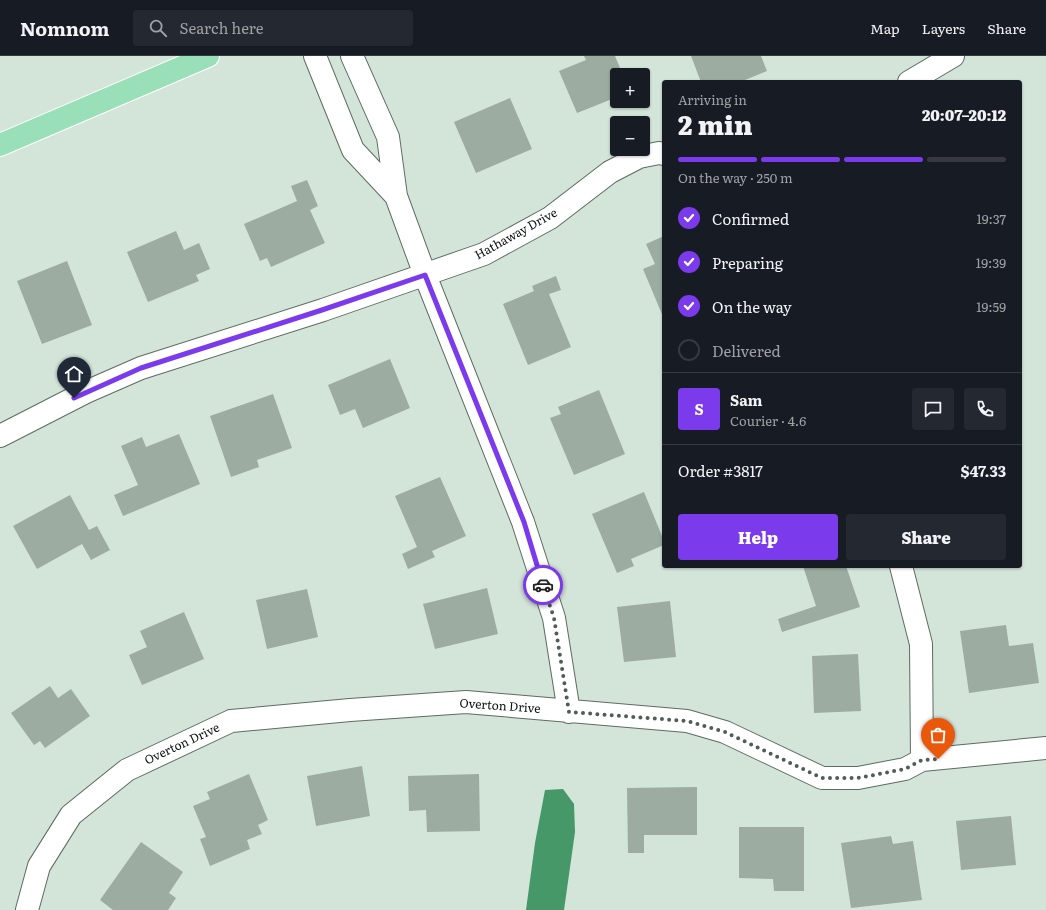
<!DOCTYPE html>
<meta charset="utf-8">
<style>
:root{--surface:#171b24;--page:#242831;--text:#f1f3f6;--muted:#9ea1a6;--line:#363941;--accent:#7c3aed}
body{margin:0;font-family:Literata,serif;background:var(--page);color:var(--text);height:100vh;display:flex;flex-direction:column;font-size:15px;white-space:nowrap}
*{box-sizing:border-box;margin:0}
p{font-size:13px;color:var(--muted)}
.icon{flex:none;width:22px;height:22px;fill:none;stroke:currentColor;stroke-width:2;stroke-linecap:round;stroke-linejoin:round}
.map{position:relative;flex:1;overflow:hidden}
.side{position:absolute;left:662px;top:24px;width:360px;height:488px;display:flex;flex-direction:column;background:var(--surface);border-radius:4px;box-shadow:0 1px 3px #0004}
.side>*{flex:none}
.fabs{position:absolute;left:610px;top:12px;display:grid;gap:8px}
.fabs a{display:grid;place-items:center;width:40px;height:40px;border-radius:4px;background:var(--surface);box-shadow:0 1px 3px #0004;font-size:20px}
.pin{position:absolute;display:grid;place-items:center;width:34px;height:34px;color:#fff;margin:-41px -17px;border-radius:50% 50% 50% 0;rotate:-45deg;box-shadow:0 0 4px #0007}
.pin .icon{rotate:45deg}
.courier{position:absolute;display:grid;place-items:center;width:40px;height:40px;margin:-20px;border:3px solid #7c3aed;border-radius:50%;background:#fff;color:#222;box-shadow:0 1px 5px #0007}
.headline em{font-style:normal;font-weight:800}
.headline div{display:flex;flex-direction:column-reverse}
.headline{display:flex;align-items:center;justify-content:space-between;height:68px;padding:0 16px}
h1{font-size:26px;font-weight:800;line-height:30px}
.bar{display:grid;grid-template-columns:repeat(4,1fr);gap:6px 4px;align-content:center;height:48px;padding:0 16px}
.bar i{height:5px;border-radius:3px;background:var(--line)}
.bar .current{background:var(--accent)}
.bar p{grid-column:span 4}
.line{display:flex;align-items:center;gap:10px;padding:0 16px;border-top:1px solid var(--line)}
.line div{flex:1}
.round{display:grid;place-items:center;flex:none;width:42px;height:42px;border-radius:4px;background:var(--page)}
ol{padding:0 16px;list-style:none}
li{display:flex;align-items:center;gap:12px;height:44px}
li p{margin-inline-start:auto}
li .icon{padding:4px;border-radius:50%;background:var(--accent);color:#fff;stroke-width:4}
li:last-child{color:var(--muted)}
li i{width:22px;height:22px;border:2px solid var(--line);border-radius:50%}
.primary-button{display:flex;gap:8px;margin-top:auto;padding:8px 16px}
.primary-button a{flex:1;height:46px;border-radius:4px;background:var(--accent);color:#fff;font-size:16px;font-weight:800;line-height:46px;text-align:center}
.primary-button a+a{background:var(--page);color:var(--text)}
header{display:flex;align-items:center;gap:24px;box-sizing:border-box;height:56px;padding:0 20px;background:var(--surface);border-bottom:1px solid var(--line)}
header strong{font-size:19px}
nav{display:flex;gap:22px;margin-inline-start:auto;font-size:14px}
.search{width:280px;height:36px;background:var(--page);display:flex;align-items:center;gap:10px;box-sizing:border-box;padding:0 14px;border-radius:4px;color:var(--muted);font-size:15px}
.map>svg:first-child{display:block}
</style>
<header>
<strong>Nomnom</strong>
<div class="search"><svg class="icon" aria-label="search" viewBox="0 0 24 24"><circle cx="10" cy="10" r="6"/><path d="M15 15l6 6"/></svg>Search here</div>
<nav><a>Map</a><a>Layers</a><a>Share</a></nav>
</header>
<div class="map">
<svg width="1046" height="854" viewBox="0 0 1046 854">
<rect width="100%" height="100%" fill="#d3e4d9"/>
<path fill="#469868" d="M 563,733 L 574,748 L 575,776 L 564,854 L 526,854 L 535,787 L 545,734 Z"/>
<path fill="#9caca1" d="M 584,0 L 615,0 L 623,19 L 617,19 L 617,41 L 577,57 L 559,15 L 586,4 Z
M 691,0 L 761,0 L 767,15 L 740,26 L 701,26 Z
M 510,42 L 532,93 L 476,117 L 454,66 Z
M 307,124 L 318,150 L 310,154 L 325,187 L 271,211 L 267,202 L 260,205 L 244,168 L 297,145 L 291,130 Z
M 176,175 L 184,194 L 199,187 L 210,213 L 196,219 L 199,225 L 148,246 L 127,196 Z
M 664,180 L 664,263 L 643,213 L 655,208 L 646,188 Z
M 67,205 L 92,269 L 42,288 L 17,225 Z
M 556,220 L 561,234 L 549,238 L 571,291 L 528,309 L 503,248 L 534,235 L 532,230 Z
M 390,303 L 410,352 L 363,372 L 355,353 L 340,359 L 328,329 Z
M 599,334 L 625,398 L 574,419 L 550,362 L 561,358 L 558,351 Z
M 273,338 L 292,392 L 257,404 L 259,411 L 231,421 L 210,360 Z
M 179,378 L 200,428 L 123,460 L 114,439 L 138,429 L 121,390 L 142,381 L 146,391 Z
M 440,421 L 466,480 L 432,495 L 435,501 L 408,513 L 402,498 L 417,491 L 395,440 Z
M 644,436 L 664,485 L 664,489 L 631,503 L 634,510 L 617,517 L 592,458 Z
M 70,439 L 89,474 L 97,470 L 110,494 L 91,504 L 82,488 L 37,513 L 13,470 Z
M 803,510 L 846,510 L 860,551 L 782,576 L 778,563 L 816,550 Z
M 487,532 L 498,578 L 435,593 L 423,548 Z
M 307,533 L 318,581 L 267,593 L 256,544 Z
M 670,545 L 676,601 L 624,606 L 617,551 Z
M 184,556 L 204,603 L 142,629 L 129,599 L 147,591 L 140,575 Z
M 1006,569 L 1009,590 L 1033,587 L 1039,627 L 969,637 L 960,575 Z
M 858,598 L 861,655 L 814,657 L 812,600 Z
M 50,630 L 58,642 L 71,633 L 90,660 L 45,692 L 40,685 L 34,689 L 11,657 Z
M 362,710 L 370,760 L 316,770 L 307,720 Z
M 249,718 L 268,764 L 258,769 L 262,778 L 247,784 L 250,793 L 210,810 L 200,783 L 206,781 L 193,750 L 210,743 L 207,736 Z
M 479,718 L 480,775 L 427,776 L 426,754 L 409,755 L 408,720 Z
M 697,731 L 697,779 L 644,779 L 644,797 L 628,797 L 627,732 Z
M 1011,760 L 1016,809 L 961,814 L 956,765 Z
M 739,771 L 804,771 L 804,835 L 774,835 L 773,823 L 739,822 Z
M 891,780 L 893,788 L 913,785 L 922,844 L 851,852 L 841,787 Z
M 141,786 L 183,816 L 169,837 L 176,842 L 168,854 L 113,854 L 100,844 Z"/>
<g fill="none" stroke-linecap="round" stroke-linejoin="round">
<g stroke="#5d6c62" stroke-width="24">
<path id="minor" d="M 315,0 L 353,94 L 396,140 L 388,81 L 352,0
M 909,26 L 953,0
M 396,140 L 425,219 L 523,466 L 554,562 L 569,656
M 0,380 L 86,336 L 141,312 L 323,254 L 484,198 L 550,162 L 610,116 L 639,101 L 659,97 L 664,98
M 901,510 L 921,588 L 922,704
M 27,854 L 39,810 L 71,759 L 127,714 L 231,665 L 350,654 L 466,646 L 687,665 L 725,676 L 822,722 L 858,722 L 905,713 L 922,704 L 1046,692"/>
</g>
<g stroke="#fff" stroke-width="24">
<path id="major" d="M 0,89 L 208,0"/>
</g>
<use href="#minor" stroke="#fff" stroke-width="22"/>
<use href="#major" stroke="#99dfb8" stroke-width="22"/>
</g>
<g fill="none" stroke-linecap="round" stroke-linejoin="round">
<path stroke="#525c56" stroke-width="4" stroke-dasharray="0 7.2" d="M 543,529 L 554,562 L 569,656 L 687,665 L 725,676 L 822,722 L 858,722 L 905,713 L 922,704 L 938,703"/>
<path stroke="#7c3aed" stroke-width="5" d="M 74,342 L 141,312 L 322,254 L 425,219 L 524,466 L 543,529"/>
</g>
<g text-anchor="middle" stroke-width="3.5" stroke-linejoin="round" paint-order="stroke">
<g font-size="12" fill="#0d130f" stroke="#fff">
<text transform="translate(516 178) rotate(-29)" y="4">Hathaway Drive</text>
<text transform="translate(500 650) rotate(4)" y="4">Overton Drive</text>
<text transform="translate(182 688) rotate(-25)" y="4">Overton Drive</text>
</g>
</g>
</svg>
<div class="fabs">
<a>+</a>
<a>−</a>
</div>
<div class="pin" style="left:938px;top:703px;background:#ea580c"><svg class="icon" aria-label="bag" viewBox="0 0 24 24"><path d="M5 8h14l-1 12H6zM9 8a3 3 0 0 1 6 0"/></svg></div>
<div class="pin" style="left:74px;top:342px;background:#1f2937"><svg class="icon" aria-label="home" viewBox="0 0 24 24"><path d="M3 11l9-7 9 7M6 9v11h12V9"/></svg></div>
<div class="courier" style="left:543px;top:529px"><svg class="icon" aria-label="car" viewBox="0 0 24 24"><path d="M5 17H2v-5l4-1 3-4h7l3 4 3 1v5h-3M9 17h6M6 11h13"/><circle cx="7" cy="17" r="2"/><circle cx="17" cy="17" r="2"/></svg></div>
<section class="side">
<div class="headline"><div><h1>2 min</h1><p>Arriving in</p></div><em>20:07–20:12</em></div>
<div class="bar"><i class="current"></i><i class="current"></i><i class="current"></i><i></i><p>On the way · 250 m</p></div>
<ol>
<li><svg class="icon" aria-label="check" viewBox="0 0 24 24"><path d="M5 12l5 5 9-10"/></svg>Confirmed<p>19:37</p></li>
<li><svg class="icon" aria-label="check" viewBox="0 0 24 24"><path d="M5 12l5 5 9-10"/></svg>Preparing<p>19:39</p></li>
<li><svg class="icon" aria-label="check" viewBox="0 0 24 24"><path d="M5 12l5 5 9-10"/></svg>On the way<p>19:59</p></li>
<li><i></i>Delivered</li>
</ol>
<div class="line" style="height:72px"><b class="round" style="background:var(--accent);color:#fff">S</b><div><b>Sam</b><p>Courier · 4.6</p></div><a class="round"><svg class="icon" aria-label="chat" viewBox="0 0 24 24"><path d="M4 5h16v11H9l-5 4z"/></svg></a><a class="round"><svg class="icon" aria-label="phone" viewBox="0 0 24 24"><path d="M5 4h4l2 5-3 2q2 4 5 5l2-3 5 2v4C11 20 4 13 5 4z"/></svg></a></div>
<div class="line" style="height:52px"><div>Order #3817</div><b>$47.33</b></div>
<div class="primary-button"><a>Help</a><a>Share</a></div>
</section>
</div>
